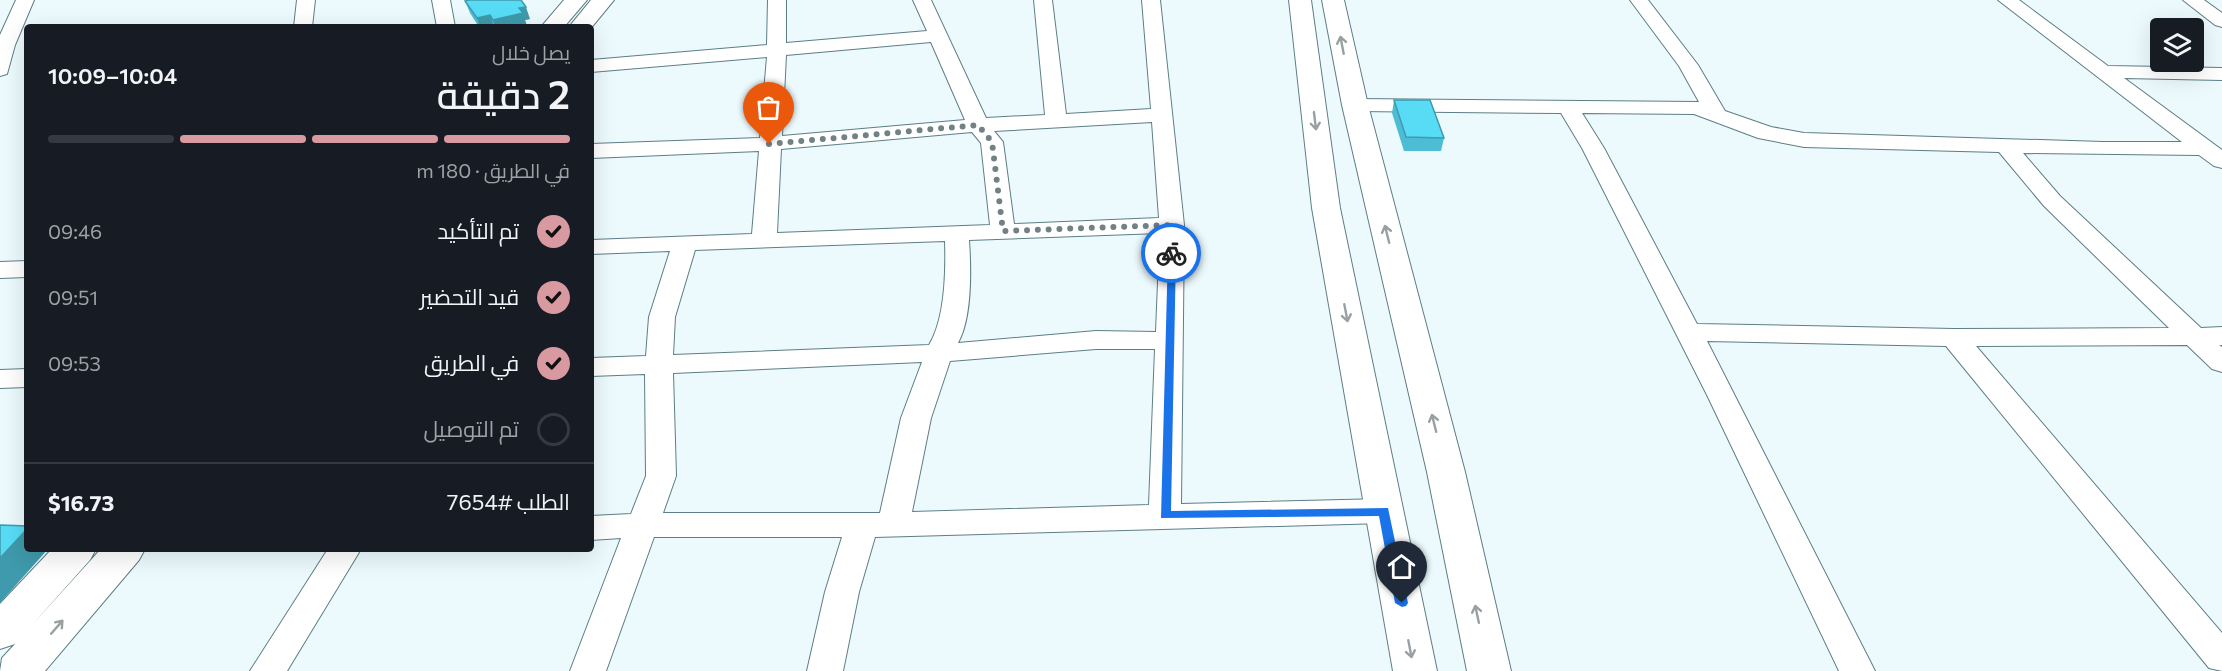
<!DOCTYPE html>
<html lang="ar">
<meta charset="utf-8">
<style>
:root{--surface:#171b24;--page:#20242c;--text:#f1f3f6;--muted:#9ea1a6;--line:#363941;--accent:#d999a0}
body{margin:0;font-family:Commissioner,Cairo,sans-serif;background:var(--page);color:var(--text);direction:rtl;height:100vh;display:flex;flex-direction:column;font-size:22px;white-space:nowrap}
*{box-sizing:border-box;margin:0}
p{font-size:20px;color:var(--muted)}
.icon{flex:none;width:33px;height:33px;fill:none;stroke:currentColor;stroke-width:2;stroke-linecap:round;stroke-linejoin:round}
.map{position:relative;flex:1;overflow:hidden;direction:ltr}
.panel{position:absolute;left:24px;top:24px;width:570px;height:528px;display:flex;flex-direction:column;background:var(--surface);border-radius:6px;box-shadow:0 6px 24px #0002;direction:rtl}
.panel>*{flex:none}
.tools{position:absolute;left:2150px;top:18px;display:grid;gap:12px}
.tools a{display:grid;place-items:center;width:54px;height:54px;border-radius:6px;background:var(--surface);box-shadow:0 6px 24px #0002;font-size:30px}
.pin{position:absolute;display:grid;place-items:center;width:51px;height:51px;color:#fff;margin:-62px -26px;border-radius:50% 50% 50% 0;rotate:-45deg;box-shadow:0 0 6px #0007}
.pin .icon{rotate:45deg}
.courier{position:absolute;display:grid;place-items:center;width:60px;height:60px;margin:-30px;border:4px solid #1a73e8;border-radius:50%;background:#fff;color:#222;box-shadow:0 2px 8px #0007}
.headline em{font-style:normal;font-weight:600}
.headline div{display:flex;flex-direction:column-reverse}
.headline{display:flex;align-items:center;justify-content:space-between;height:102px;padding:0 24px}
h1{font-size:39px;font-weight:600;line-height:45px}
.bar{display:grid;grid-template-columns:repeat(4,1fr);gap:9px 6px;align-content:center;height:72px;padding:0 24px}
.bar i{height:8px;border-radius:4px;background:var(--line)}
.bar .on{background:var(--accent)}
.bar p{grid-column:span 4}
.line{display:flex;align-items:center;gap:15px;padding:0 24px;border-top:2px solid var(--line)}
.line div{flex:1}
ol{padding:0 24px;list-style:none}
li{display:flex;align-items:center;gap:18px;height:66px}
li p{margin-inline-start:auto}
li .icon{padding:6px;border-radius:50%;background:var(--accent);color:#111;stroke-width:4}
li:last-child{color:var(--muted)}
li i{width:33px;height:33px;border:3px solid var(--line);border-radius:50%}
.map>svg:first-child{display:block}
</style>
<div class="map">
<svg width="2222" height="671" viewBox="0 0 2222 671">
<rect width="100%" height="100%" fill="#ecfafe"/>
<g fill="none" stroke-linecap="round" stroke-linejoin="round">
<g stroke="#5c7e85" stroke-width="2">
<path id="street" d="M 16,0 L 34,0 L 15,45 L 7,74 L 0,76 L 0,35 Z
M 297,0 L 315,0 L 312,27 L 294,27 Z
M 432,0 L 450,0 L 455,27 L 437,27 Z
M 768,0 L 786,0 L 786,43 L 927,31 L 913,0 L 931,0 L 986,118 L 1045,115 L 1034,0 L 1052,0 L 1066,114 L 1151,109 L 1142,0 L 1160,0 L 1184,225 L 1181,504 L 1384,499 L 1395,503 L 1400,511 L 1395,519 L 1384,523 L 875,537 L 859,592 L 843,671 L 807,671 L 825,592 L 842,537 L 654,537 L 606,671 L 570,671 L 621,538 L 591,540 L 591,516 L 631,514 L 646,476 L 645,374 L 591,376 L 591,358 L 646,356 L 649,317 L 670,251 L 591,254 L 591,240 L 752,234 L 759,151 L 591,158 L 591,144 L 760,138 L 767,57 L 591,72 L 591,60 L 767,45 ZM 931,42 L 965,120 L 782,136 L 786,55 ZM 1152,122 L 1159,218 L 1014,224 L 1003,142 L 994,131 ZM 972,132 L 981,143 L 990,225 L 777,233 L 781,149 ZM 1160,233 L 1156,332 L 1096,331 L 958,343 C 972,318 971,269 969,240 ZM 945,241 C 946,272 945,319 929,345 L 673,355 L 675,317 L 695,250 ZM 1096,349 L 1155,349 L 1149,505 L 912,512 L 931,418 L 950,361 ZM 922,362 L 901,418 L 880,513 L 663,513 L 676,476 L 673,373 Z
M 1630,0 L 1648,0 L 1698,65 L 1725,111 L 1771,127 L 1804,133 L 2103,142 L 2182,142 L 1998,0 L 2019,0 L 2108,66 L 2222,68 L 2222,80 L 2124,78 L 2222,150 L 2222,168 L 2214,166 L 2199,155 L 2023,153 L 2060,196 L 2201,328 L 2222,327 L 2222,345 L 2219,345 L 2222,347 L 2222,372 L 2212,369 L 2187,345 L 1976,346 L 2222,633 L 2222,671 L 2209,668 L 1946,346 L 1707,341 L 1875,671 L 1839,671 L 1707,395 L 1582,148 L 1561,113 L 1355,111 L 1348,109 L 1345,105 L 1348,101 L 1355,99 L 1699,102 L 1679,66 ZM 1582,113 L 1694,114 L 1758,138 L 1804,147 L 1999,152 L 2044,206 L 2169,328 L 1954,329 L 1697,324 L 1604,148 Z
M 2183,0 L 2204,0 L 2222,13 L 2222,27 L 2215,25 Z
M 27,261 L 27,277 L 0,278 L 0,262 Z
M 27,369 L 27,387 L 0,388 L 0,370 Z
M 328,549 L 361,549 L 287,671 L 250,671 Z"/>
</g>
<g stroke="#5c7e85" stroke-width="2">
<path id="secondary" d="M 564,0 L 587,0 L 564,27 L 541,27 Z
M 591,0 L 614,0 L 591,28 L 569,27 Z
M 1289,0 L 1311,0 L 1340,208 L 1437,671 L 1393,671 L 1312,208 Z
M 1322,0 L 1344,0 L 1368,105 L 1465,472 L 1511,671 L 1467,671 L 1427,472 L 1342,105 Z
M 52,549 L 96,549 L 90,560 L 31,626 L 101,549 L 145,549 L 139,560 L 45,671 L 0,671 L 2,658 L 15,644 L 0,649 L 0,604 Z"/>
</g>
<use href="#street" fill="#fff" fill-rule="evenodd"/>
<use href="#secondary" fill="#fff" fill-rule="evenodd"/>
</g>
<path fill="#4cbdd4" d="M 465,1 L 530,19 L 525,20 L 527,26 L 522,27 L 479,27 L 470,13 Z
M 1394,100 L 1444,138 L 1441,151 L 1404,151 L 1392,113 Z"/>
<path fill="#3e9aac" d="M 526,7 L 530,19 L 525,20 L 527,26 L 522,27 L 495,27 L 493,20 L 519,8 Z
M 490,15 L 494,27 L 480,27 L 477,18 Z
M 27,529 L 27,549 L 48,549 L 0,603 L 0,558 Z"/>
<path fill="#58dcf6" stroke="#3e9aac" stroke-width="1.5" d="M 469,0 L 521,0 L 526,7 L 519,8 L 523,13 L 493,20 L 490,15 L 477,18 L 465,1 Z
M 1394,100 L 1430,100 L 1444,138 L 1406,137 Z
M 0,525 L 27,526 L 27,529 L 0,558 Z"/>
<defs><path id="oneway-shaft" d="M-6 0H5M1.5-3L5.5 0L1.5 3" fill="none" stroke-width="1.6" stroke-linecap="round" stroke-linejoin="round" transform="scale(1.5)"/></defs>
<g stroke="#98a0a1">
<use href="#oneway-shaft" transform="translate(1342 45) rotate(-101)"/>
<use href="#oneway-shaft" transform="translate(1315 121) rotate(83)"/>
<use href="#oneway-shaft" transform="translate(1387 234) rotate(-104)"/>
<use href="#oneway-shaft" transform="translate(1346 313) rotate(79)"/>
<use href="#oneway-shaft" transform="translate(1434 423) rotate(-104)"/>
<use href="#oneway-shaft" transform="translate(1477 614) rotate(-102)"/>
<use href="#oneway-shaft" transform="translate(57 627) rotate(-49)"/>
<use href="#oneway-shaft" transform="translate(1410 649) rotate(79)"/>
</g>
<path fill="#1a73e8" d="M 1168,251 L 1176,253 L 1171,511 L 1388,508 L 1408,603 L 1406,606 L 1402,607 L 1395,603 L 1379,516 L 1161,518 Z"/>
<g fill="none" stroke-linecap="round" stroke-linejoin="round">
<path stroke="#728184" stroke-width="6" stroke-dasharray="0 10.8" d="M 769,144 L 978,125 L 992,142 L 1003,231 L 1172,225 L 1171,253"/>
</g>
</svg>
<div class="tools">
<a><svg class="icon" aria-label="layers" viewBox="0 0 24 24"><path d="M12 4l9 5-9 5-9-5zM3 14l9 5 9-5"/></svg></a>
</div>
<div class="pin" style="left:769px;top:144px;background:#ea580c"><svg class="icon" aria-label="bag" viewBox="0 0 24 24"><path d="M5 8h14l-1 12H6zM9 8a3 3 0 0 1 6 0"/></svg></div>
<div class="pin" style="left:1402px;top:603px;background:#1f2937"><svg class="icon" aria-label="home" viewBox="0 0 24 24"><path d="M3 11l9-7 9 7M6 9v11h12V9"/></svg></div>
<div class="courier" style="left:1171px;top:253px"><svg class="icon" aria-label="bike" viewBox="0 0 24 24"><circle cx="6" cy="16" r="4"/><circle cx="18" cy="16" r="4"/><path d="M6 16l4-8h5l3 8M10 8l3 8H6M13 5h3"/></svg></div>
<section class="panel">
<div class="headline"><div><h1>2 دقيقة</h1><p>يصل خلال</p></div><em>10:04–10:09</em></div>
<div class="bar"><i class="on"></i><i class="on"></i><i class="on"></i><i></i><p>في الطريق · 180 m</p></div>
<ol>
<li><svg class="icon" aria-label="check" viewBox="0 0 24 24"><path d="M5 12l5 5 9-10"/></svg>تم التأكيد<p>09:46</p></li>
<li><svg class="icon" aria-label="check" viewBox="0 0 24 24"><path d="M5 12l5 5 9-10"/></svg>قيد التحضير<p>09:51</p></li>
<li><svg class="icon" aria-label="check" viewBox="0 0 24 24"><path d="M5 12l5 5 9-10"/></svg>في الطريق<p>09:53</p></li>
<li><i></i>تم التوصيل</li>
</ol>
<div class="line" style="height:78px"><div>الطلب #7654</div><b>$16.73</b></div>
</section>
</div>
